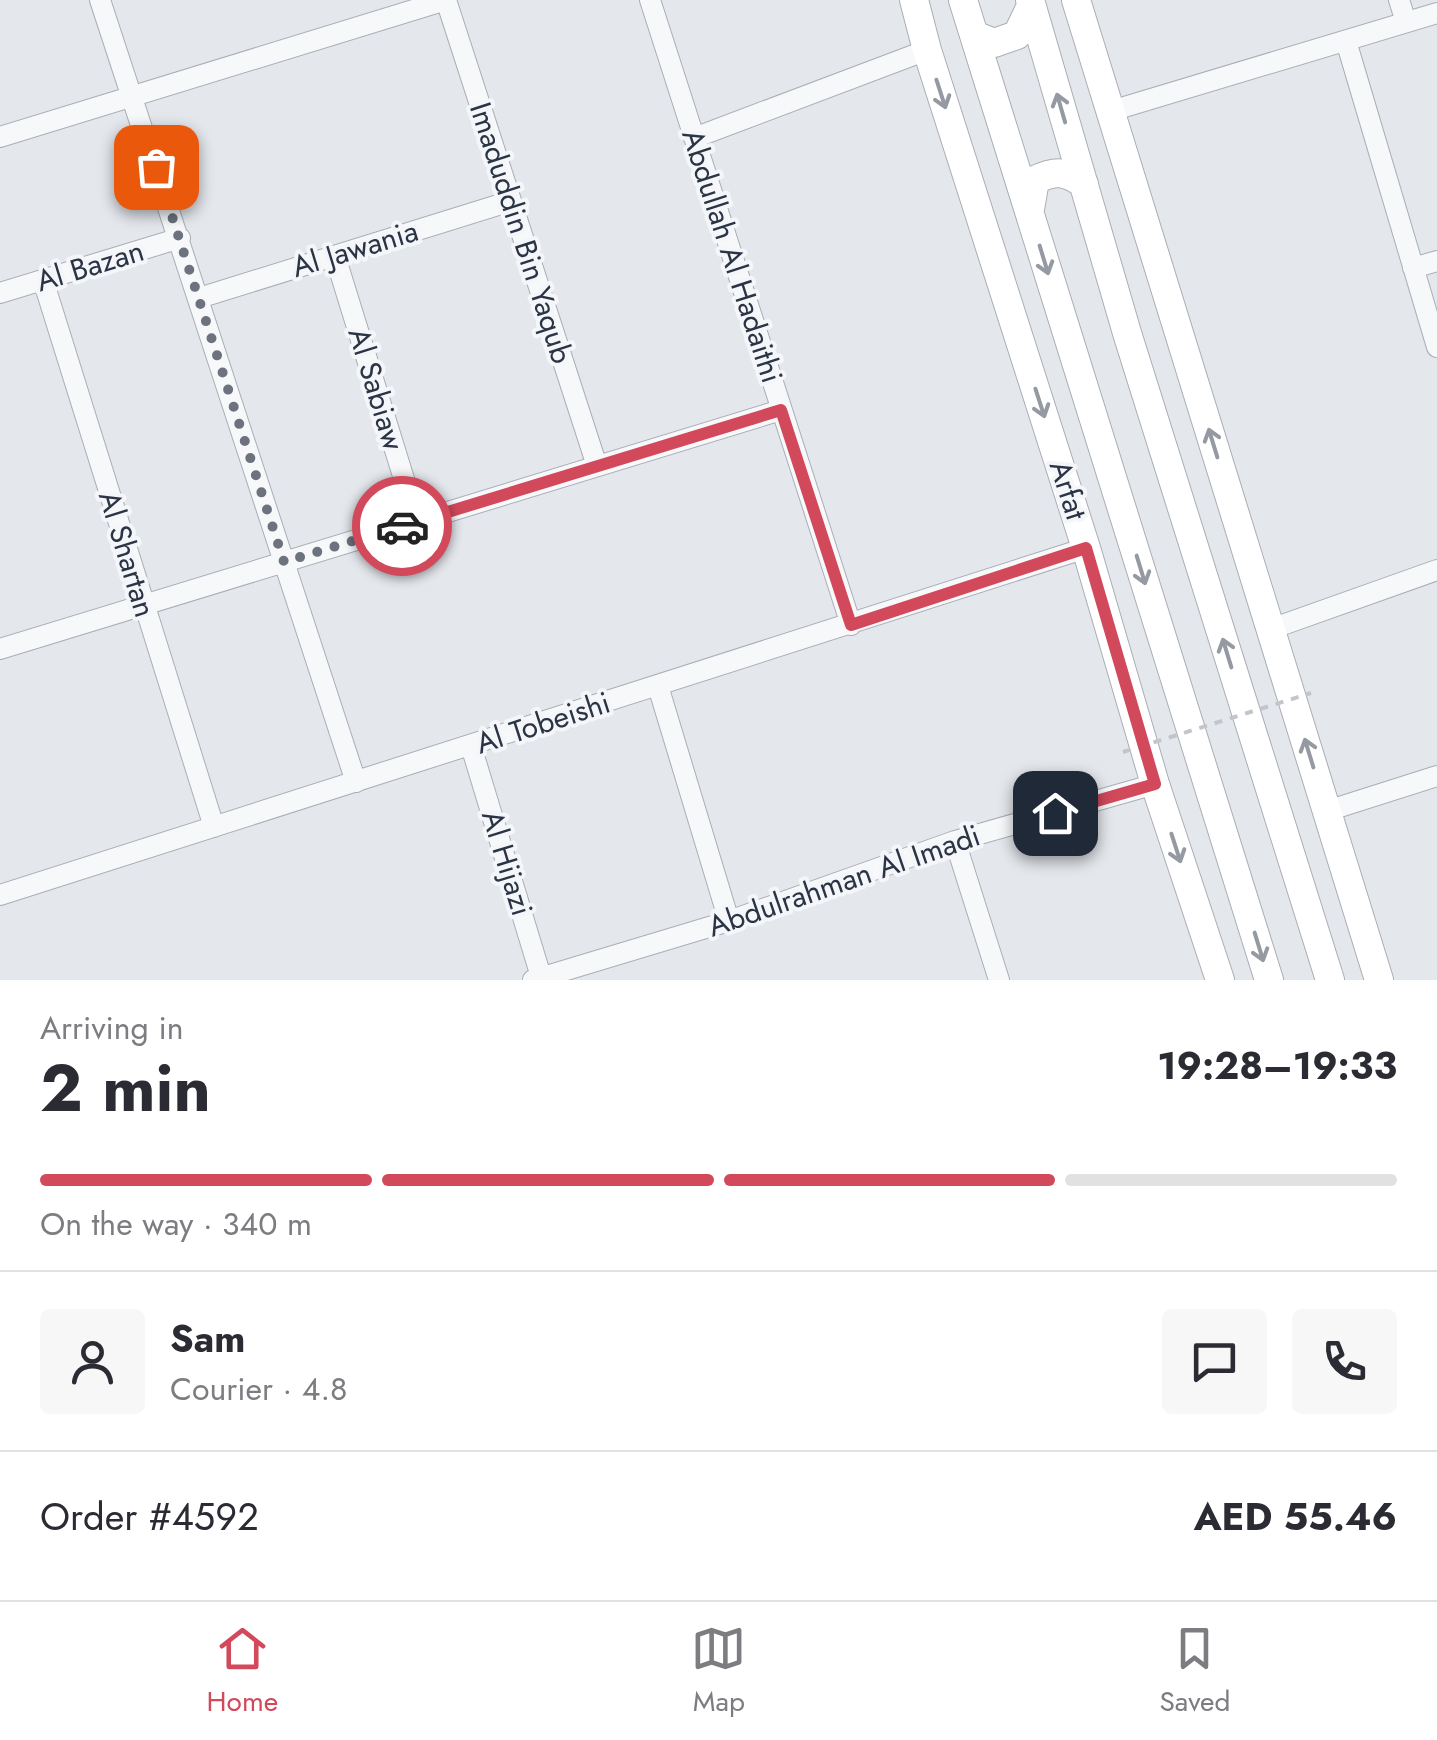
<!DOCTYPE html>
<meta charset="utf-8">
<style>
:root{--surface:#fff;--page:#f7f7f7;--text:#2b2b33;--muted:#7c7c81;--line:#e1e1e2;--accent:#d1495b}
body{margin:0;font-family:Jost,sans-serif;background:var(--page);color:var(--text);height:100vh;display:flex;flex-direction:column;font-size:38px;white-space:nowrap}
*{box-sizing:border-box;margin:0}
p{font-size:32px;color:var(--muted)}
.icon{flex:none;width:55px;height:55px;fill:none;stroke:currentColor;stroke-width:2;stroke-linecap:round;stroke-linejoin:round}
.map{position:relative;height:980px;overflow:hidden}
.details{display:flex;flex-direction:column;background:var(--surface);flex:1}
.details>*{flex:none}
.pin{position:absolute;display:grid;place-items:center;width:85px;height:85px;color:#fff;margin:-42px;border-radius:20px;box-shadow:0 5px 15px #0006}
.courier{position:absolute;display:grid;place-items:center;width:100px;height:100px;margin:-50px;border:8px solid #d1495b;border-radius:50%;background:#fff;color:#222;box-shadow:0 2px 12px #0007}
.overview em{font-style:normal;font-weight:700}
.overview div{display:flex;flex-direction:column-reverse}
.overview{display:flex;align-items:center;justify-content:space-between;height:170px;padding:0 40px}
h1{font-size:65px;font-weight:700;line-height:75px}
.bar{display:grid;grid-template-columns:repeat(4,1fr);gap:15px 10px;align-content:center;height:120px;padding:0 40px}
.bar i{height:12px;border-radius:8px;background:var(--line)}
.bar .current{background:var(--accent)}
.bar p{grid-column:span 4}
.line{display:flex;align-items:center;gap:25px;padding:0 40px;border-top:2px solid var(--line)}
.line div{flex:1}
.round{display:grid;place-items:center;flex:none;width:105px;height:105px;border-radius:10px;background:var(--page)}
.menu{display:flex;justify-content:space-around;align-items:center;height:140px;border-top:2px solid var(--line);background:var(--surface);font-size:28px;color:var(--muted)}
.menu a{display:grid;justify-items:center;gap:5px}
.menu .current{color:var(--accent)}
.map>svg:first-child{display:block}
</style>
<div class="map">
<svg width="1437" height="980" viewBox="0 0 1437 980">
<rect width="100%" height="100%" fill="#e4e7ec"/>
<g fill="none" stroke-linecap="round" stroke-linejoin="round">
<g stroke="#a9aeb7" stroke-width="22">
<path id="street" d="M 100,0 L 356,782
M 446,0 L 597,466
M 650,0 L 851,625
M 1399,0 L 1406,22
M 1346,41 L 1437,347
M 1111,111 L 1437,13
M 0,137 L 446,0
M 694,138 L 927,50
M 335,256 L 417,521
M 1413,268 L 1437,261
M 43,280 L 214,827
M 0,293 L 180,238
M 199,298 L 511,201
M 1271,629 L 1437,570
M 0,649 L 781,410
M 658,686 L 729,921
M 471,746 L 542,980
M 1327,811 L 1437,776
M 955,841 L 999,980
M 0,895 L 1086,548
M 533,980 L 729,921 L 955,841 L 1155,784"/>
</g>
<g stroke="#a9aeb7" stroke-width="30">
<path id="secondary" d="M 914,0 L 927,50 L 1086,548 L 1155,784 L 1220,980
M 963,0 L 1269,980
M 1030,0 L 1127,333 L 1330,980
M 1076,0 L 1379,980
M 974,35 L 994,43 L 1017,35 L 1031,6
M 1030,209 L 1035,180 C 1056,170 1065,171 1084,184"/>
</g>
<use href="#street" stroke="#f7f8fa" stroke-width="20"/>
<use href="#secondary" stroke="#fff" stroke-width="28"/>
<path stroke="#c2c5cb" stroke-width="4" stroke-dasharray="8 8" stroke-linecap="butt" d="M 1123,752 L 1311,693"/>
</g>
<defs><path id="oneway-shaft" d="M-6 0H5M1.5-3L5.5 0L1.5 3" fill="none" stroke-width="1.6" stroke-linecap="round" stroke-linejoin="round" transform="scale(2.5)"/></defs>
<g stroke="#959aa2">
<use href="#oneway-shaft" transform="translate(941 94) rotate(72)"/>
<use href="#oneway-shaft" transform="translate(1061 108) rotate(-106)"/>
<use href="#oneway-shaft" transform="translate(1044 260) rotate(73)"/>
<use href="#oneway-shaft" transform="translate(1040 403) rotate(72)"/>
<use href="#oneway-shaft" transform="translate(1213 443) rotate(-107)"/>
<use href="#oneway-shaft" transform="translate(1141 570) rotate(73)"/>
<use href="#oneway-shaft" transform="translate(1227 653) rotate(-107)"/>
<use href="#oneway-shaft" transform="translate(1309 753) rotate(-107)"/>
<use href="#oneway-shaft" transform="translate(1176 848) rotate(72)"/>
<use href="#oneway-shaft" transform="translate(1259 947) rotate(73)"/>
</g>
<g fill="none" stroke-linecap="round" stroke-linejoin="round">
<path stroke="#6c737f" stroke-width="10" stroke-dasharray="0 18" d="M 156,167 L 284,562 L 402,526"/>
<path stroke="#d1495b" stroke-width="12" d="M 402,526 L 781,410 L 851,625 L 1086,548 L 1155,784 L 1055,813"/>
</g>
<g text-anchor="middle" stroke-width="8" stroke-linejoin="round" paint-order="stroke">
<g font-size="30" fill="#2b3445" stroke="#f4f6f9">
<text transform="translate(521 233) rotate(72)" y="10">Imaduddin Bin Yaqub</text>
<text transform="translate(355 249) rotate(-17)" y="10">Al Jawania</text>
<text transform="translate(732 256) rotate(72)" y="10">Abdullah Al Hadaithi</text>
<text transform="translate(90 266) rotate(-17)" y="10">Al Bazan</text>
<text transform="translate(376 389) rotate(73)" y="10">Al Sabiaw</text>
<text transform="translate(1068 490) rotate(72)" y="10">Arfat</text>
<text transform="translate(127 554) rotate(73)" y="10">Al Shartan</text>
<text transform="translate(543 723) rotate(-18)" y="10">Al Tobeishi</text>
<text transform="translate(507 863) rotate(73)" y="10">Al Hijazi</text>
<text transform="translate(844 881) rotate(-19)" y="10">Abdulrahman Al Imadi</text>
</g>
</g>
</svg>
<div class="pin" style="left:156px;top:167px;background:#ea580c"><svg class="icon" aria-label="bag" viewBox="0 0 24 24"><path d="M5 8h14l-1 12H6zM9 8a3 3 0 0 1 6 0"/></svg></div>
<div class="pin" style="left:1055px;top:813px;background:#1f2937"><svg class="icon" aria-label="home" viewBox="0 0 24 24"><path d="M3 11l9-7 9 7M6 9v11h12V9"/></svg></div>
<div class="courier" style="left:402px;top:526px"><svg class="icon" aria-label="car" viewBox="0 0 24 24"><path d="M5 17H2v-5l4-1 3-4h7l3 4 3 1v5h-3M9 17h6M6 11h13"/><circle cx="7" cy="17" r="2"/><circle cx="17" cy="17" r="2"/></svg></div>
</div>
<section class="details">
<div class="overview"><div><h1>2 min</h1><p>Arriving in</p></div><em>19:28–19:33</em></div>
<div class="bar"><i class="current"></i><i class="current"></i><i class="current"></i><i></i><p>On the way · 340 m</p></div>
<div class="line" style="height:180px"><a class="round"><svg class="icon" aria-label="person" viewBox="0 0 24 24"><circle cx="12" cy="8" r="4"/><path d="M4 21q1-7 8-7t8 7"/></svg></a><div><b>Sam</b><p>Courier · 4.8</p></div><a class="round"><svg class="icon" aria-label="chat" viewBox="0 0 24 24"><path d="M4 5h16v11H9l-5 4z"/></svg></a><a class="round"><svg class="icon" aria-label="phone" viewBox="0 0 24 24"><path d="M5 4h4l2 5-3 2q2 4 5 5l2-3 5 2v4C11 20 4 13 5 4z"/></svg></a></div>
<div class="line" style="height:130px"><div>Order #4592</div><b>AED 55.46</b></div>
</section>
<nav class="menu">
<a class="current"><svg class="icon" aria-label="home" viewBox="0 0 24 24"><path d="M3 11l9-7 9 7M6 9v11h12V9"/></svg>Home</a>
<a><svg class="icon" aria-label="map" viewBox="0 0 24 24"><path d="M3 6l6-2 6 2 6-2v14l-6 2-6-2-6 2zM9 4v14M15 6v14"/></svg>Map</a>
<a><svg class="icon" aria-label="saved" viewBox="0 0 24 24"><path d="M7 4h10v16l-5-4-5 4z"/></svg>Saved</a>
</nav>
